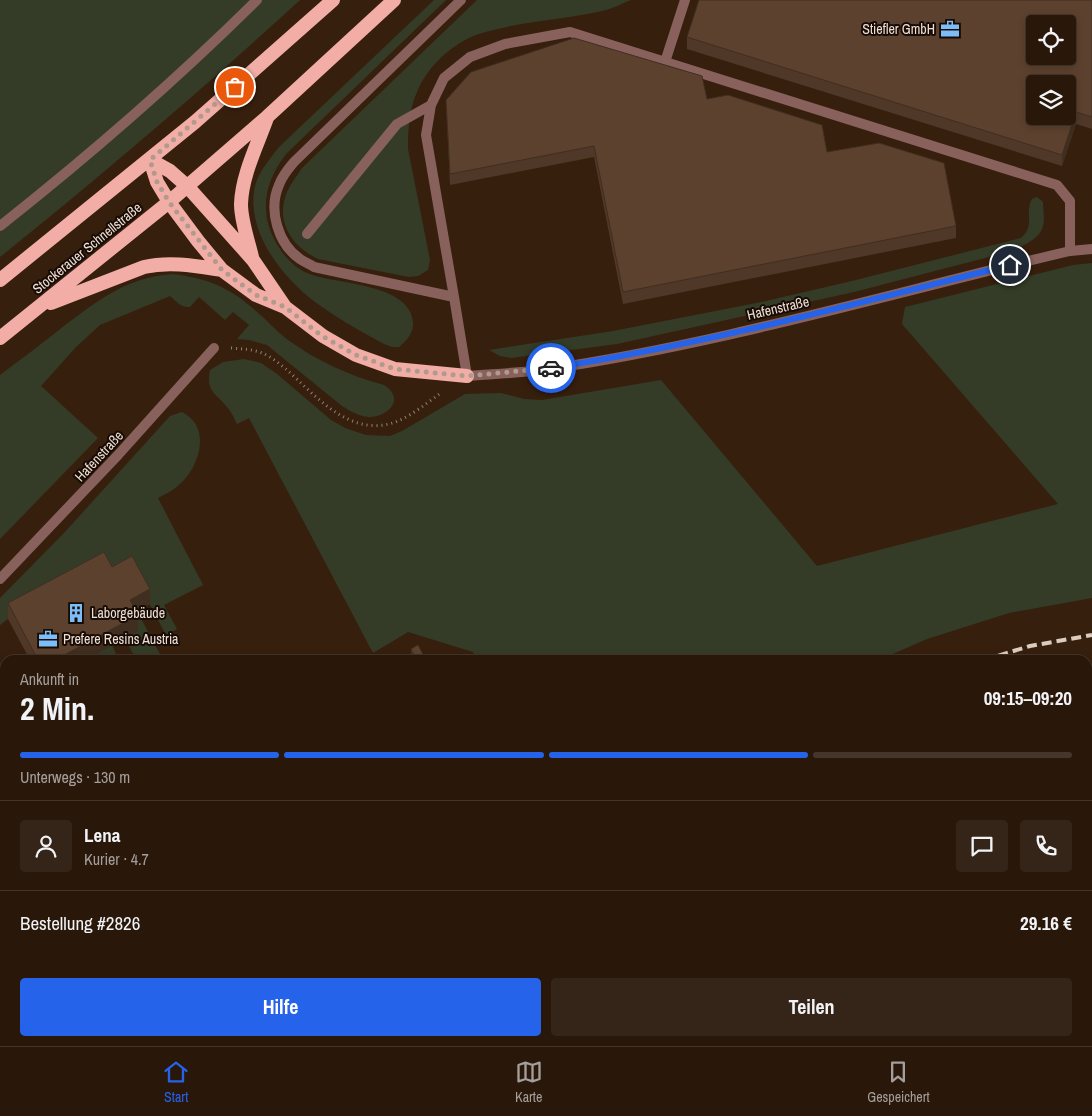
<!DOCTYPE html>
<html lang="de">
<meta charset="utf-8">
<style>
:root{--surface:#29170a;--page:#352418;--text:#f1f3f6;--muted:#a59f9c;--line:#45362b;--accent:#2563eb}
body{margin:0;font-family:"Archivo Narrow",sans-serif;background:var(--page);color:var(--text);height:100vh;display:flex;flex-direction:column;font-size:19px;white-space:nowrap}
*{box-sizing:border-box;margin:0}
p{font-size:16px;color:var(--muted)}
.icon{flex:none;width:28px;height:28px;fill:none;stroke:currentColor;stroke-width:2;stroke-linecap:round;stroke-linejoin:round}
.map{position:relative;flex:1;overflow:hidden}
.details{position:absolute;left:0px;top:655px;width:1092px;height:391px;display:flex;flex-direction:column;background:var(--surface);border-radius:15px 15px 0 0;box-shadow:0 2px 8px #0003,0 0 0 1px var(--line)}
.details>*{flex:none}
.tools{position:absolute;left:1026px;top:15px;display:grid;gap:10px}
.tools a{display:grid;place-items:center;width:50px;height:50px;border-radius:5px;background:var(--surface);box-shadow:0 2px 8px #0003,0 0 0 1px var(--line);font-size:25px}
.pin{position:absolute;display:grid;place-items:center;width:42px;height:42px;color:#fff;margin:-21px;border:2px solid #fff;border-radius:50%;box-shadow:0 1px 5px #0007}
.courier{position:absolute;display:grid;place-items:center;width:50px;height:50px;margin:-25px;border:4px solid #2563eb;border-radius:50%;background:#fff;color:#222;box-shadow:0 1px 6px #0007}
.head em{font-style:normal;font-weight:700}
.head div{display:flex;flex-direction:column-reverse}
.head{display:flex;align-items:center;justify-content:space-between;height:85px;padding:0 20px}
h1{font-size:32px;font-weight:700;line-height:38px}
.bar{display:grid;grid-template-columns:repeat(4,1fr);gap:8px 5px;align-content:center;height:60px;padding:0 20px}
.bar i{height:6px;border-radius:4px;background:var(--line)}
.bar .current{background:var(--accent)}
.bar p{grid-column:span 4}
.line{display:flex;align-items:center;gap:12px;padding:0 20px;border-top:1px solid var(--line)}
.line div{flex:1}
.round{display:grid;place-items:center;flex:none;width:52px;height:52px;border-radius:5px;background:var(--page)}
.button{display:flex;gap:10px;margin-top:auto;padding:10px 20px}
.button a{flex:1;height:58px;border-radius:5px;background:var(--accent);color:#fff;font-size:20px;font-weight:700;line-height:58px;text-align:center}
.button a+a{background:var(--page);color:var(--text)}
.dock{display:flex;justify-content:space-around;align-items:center;height:70px;border-top:1px solid var(--line);background:var(--surface);font-size:14px;color:var(--muted)}
.dock a{display:grid;justify-items:center;gap:2px}
.dock .current{color:var(--accent)}
.map>svg:first-child{display:block}
</style>
<div class="map">
<svg width="1092" height="1046" viewBox="0 0 1092 1046">
<rect width="100%" height="100%" fill="#371f0d"/>
<path fill="#343c27" d="M 0,0 L 300,0 C 203,89 103,174 0,257 Z
M 434,0 L 446,0 L 286,154 C 264,183 258,213 278,246 C 286,259 297,270 312,275 C 338,284 410,284 413,322 C 414,333 407,340 399,347 L 392,347 L 384,344 C 360,331 337,318 315,302 C 282,277 245,231 255,186 C 259,171 270,159 279,147 Z
M 477,0 L 631,0 C 623,3 614,8 606,10 C 564,20 520,21 479,34 C 452,43 427,67 417,92 C 409,110 408,130 408,149 L 430,260 L 428,270 L 418,276 L 409,277 L 318,259 C 291,246 275,221 287,192 C 291,183 297,176 302,168 Z
M 1037,197 L 1043,202 C 1043,209 1045,219 1043,226 C 1040,240 1020,247 1008,252 L 854,292 L 617,344 L 511,358 L 500,356 L 489,350 L 613,331 L 766,301 L 852,281 L 1021,238 C 1036,225 1024,212 1032,199 Z
M 1092,263 L 1092,598 L 1009,613 L 927,639 L 879,660 L 477,660 L 473,652 L 408,632 L 373,653 L 249,418 L 237,424 C 234,418 231,411 227,407 C 215,392 206,392 210,370 L 223,362 L 244,359 L 261,363 L 277,374 L 331,420 L 345,428 L 366,435 L 390,436 L 402,431 L 465,394 L 501,393 L 524,399 L 542,400 L 661,380 L 817,566 L 1058,504 L 902,324 L 905,307 L 1073,265 Z
M 172,274 C 208,278 231,288 257,312 C 268,321 277,332 288,340 C 317,361 350,376 384,385 C 406,399 388,417 368,417 C 359,416 350,411 342,406 L 267,345 L 249,340 L 237,339 L 249,325 L 233,312 L 225,320 L 199,297 L 190,307 C 181,308 176,301 170,296 L 100,325 L 76,347 L 41,386 L 98,438 L 0,539 L 0,375 C 21,359 43,343 64,326 C 100,299 126,278 172,274 Z
M 182,412 C 210,426 201,461 184,480 C 177,488 168,493 158,498 L 203,585 L 164,605 L 177,629 L 166,635 L 132,571 L 8,619 L 0,625 L 0,598 L 64,533 L 170,416 Z
M 137,611 L 162,658 L 162,660 L 136,660 L 125,638 L 138,631 L 130,615 Z
M 112,645 L 119,660 L 84,660 Z
M 1092,672 L 1092,1046 L 606,1046 L 608,1041 L 1088,1041 L 1088,673 Z"/>
<g fill="none" stroke-linecap="round" stroke-linejoin="round">
<path stroke="#948072" stroke-width="3" stroke-dasharray="1 4" stroke-linecap="butt" d="M 231,348 C 242,349 252,349 262,353 C 270,356 280,364 287,370 C 314,394 344,431 384,425 C 405,422 425,404 441,393"/>
<path stroke="#88615d" stroke-width="10" d="M 461,0 L 294,162 C 288,169 282,176 279,185 C 268,210 278,244 300,259 C 304,262 310,264 314,267 L 454,297 L 467,376
M 665,62 L 685,0
M 0,226 C 90,155 176,80 257,0
M 307,234 L 397,124 L 431,105
M 454,297 L 426,135 L 431,105 L 444,78 L 470,57 L 505,44 L 570,32 L 1057,185 L 1070,201 L 1070,251
M 0,987 L 5,984
M 456,1046 L 459,1041"/>
<path stroke="#88615d" stroke-width="10" d="M 0,579 L 118,455 L 214,348"/>
<path stroke="#88615d" stroke-width="10" d="M 467,376 C 492,374 518,373 542,370 C 721,344 895,292 1070,251 L 1092,249"/>
<path stroke="#f2ada6" stroke-width="14" d="M 150,160 L 157,182 L 169,202 L 198,241 L 222,270 L 256,295 L 285,307 L 323,336 L 356,355 L 395,369 L 467,376
M 150,160 L 170,171 L 187,186 L 253,260 L 285,307
M 252,257 C 248,240 241,221 241,204 C 242,175 257,146 267,118
M 0,280 L 195,122 L 333,0
M 51,303 L 144,267 C 170,261 196,266 222,270
M 0,338 L 169,202 L 267,117 L 394,0"/>
<path stroke="#dccbbf" stroke-width="4" stroke-dasharray="10 5" stroke-linecap="butt" d="M 984,660 L 1030,646 L 1092,635
M 155,1046 L 164,1041
M 222,1046 L 231,1041
M 488,1046 L 490,1041
M 515,1046 L 517,1041
M 561,1046 L 564,1041"/>
</g>
<path fill="#4f3828" d="M 1092,0 L 1092,129 L 1076,124 L 1062,166 L 687,49 L 687,37 Z
M 707,99 L 827,152 L 956,226 L 956,238 L 623,304 L 594,157 L 450,185 L 446,100 Z
M 112,567 L 150,604 L 136,612 L 138,631 L 83,660 L 30,660 L 8,619 L 8,603 Z
M 411,649 L 426,660 L 415,660 L 411,653 Z
M 5,1001 L 5,1041 L 71,1041 L 62,1046 L 3,1046 L 0,1039 L 0,1004 Z
M 89,1041 L 108,1041 L 100,1044 L 92,1043 Z"/>
<path fill="#402e20" d="M 1076,112 L 1076,124 L 1062,166 L 1062,155 Z
M 150,589 L 150,604 L 130,615 L 130,600 Z
M 138,615 L 138,631 L 83,660 L 55,660 Z
M 5,944 L 5,955 L 0,958 L 0,946 Z
M 49,1041 L 71,1041 L 62,1046 L 40,1046 Z
M 100,1041 L 108,1041 L 100,1044 Z"/>
<path fill="#5c412e" stroke="#402e20" fill-rule="evenodd" d="M 699,0 L 1092,0 L 1092,117 L 1076,112 L 1062,155 L 687,37 ZM 1035,24 L 1068,24 L 1068,56 L 1035,56 ZM 1035,84 L 1068,84 L 1068,116 L 1035,116 Z
M 574,38 L 702,76 L 707,99 L 728,95 L 822,125 L 827,152 L 879,143 L 944,163 L 956,226 L 623,292 L 594,146 L 450,174 L 446,100 L 471,72 Z
M 104,552 L 112,567 L 132,556 L 150,589 L 130,600 L 138,615 L 55,660 L 38,660 L 8,603 Z
M 418,645 L 426,660 L 417,660 L 411,649 Z
M 0,730 L 5,739 L 5,944 L 0,946 Z
M 5,1001 L 5,1037 L 0,1028 L 0,1004 Z
M 7,1041 L 49,1041 L 40,1046 L 10,1046 Z
M 245,1041 L 329,1041 L 331,1046 L 236,1046 Z"/>
<g fill="none" stroke-linecap="round" stroke-linejoin="round">
<path stroke="#af9b8e" stroke-width="5" stroke-dasharray="0 9" d="M 235,87 L 150,160 L 157,182 L 169,202 L 222,270 L 256,295 L 285,307 L 322,336 L 356,355 L 395,369 L 467,376 L 551,368"/>
<path stroke="#2563eb" stroke-width="6" d="M 551,368 C 706,344 858,303 1010,265"/>
</g>
<defs>
<g id="office-bare" transform="scale(1.5)"><path d="M-6-3h4V-5.5h4V-3h4V5H-6ZM-1-4.5V-3h2v-1.5ZM-6 0V1H6V0Z" fill="#7dbef9" stroke="#170c05" stroke-width="2.5" paint-order="stroke"/></g>
<g id="building-bare" transform="scale(1.5)"><path d="M-4-6H4V6H1V3H-1V6H-4ZM-2.5-4.3h1.7v1.8h-1.7ZM.8-4.3h1.7v1.8H.8ZM-2.5-1h1.7V.8h-1.7ZM.8-1h1.7V.8H.8Z" fill="#7dbef9" stroke="#170c05" stroke-width="2.5" paint-order="stroke"/></g>
</defs>
<g fill-rule="evenodd">
<use href="#office-bare" x="950" y="29"/>
<use href="#building-bare" x="76" y="613"/>
<use href="#office-bare" x="48" y="639"/>
</g>
<g text-anchor="middle" stroke-width="4" stroke-linejoin="round" paint-order="stroke">
<g font-size="14" fill="#efded3" stroke="#170c05" text-anchor="start">
<text x="935" y="34" text-anchor="end">Stiefler GmbH</text>
<text x="91" y="618">Laborgebäude</text>
<text x="63" y="644">Prefere Resins Austria</text>
</g>
<g font-size="14" fill="#efded3" stroke="#170c05">
<text transform="translate(87 248) rotate(-39)" y="5">Stockerauer Schnellstraße</text>
<text transform="translate(778 308) rotate(-13)" y="5">Hafenstraße</text>
<text transform="translate(99 456) rotate(-47)" y="5">Hafenstraße</text>
</g>
</g>
</svg>
<div class="tools">
<a><svg class="icon" aria-label="locate" viewBox="0 0 24 24"><circle cx="12" cy="12" r="6"/><path d="M12 2v4M12 18v4M2 12h4M18 12h4"/></svg></a>
<a><svg class="icon" aria-label="layers" viewBox="0 0 24 24"><path d="M12 4l9 5-9 5-9-5zM3 14l9 5 9-5"/></svg></a>
</div>
<div class="pin" style="left:235px;top:87px;background:#ea580c"><svg class="icon" aria-label="bag" viewBox="0 0 24 24"><path d="M5 8h14l-1 12H6zM9 8a3 3 0 0 1 6 0"/></svg></div>
<div class="pin" style="left:1010px;top:265px;background:#1f2937"><svg class="icon" aria-label="home" viewBox="0 0 24 24"><path d="M3 11l9-7 9 7M6 9v11h12V9"/></svg></div>
<div class="courier" style="left:551px;top:368px"><svg class="icon" aria-label="car" viewBox="0 0 24 24"><path d="M5 17H2v-5l4-1 3-4h7l3 4 3 1v5h-3M9 17h6M6 11h13"/><circle cx="7" cy="17" r="2"/><circle cx="17" cy="17" r="2"/></svg></div>
<section class="details">
<div class="head"><div><h1>2 Min.</h1><p>Ankunft in</p></div><em>09:15–09:20</em></div>
<div class="bar"><i class="current"></i><i class="current"></i><i class="current"></i><i></i><p>Unterwegs · 130 m</p></div>
<div class="line" style="height:90px"><a class="round"><svg class="icon" aria-label="person" viewBox="0 0 24 24"><circle cx="12" cy="8" r="4"/><path d="M4 21q1-7 8-7t8 7"/></svg></a><div><b>Lena</b><p>Kurier · 4.7</p></div><a class="round"><svg class="icon" aria-label="chat" viewBox="0 0 24 24"><path d="M4 5h16v11H9l-5 4z"/></svg></a><a class="round"><svg class="icon" aria-label="phone" viewBox="0 0 24 24"><path d="M5 4h4l2 5-3 2q2 4 5 5l2-3 5 2v4C11 20 4 13 5 4z"/></svg></a></div>
<div class="line" style="height:65px"><div>Bestellung #2826</div><b>29.16 €</b></div>
<div class="button"><a>Hilfe</a><a>Teilen</a></div>
</section>
</div>
<nav class="dock">
<a class="current"><svg class="icon" aria-label="home" viewBox="0 0 24 24"><path d="M3 11l9-7 9 7M6 9v11h12V9"/></svg>Start</a>
<a><svg class="icon" aria-label="map" viewBox="0 0 24 24"><path d="M3 6l6-2 6 2 6-2v14l-6 2-6-2-6 2zM9 4v14M15 6v14"/></svg>Karte</a>
<a><svg class="icon" aria-label="saved" viewBox="0 0 24 24"><path d="M7 4h10v16l-5-4-5 4z"/></svg>Gespeichert</a>
</nav>
